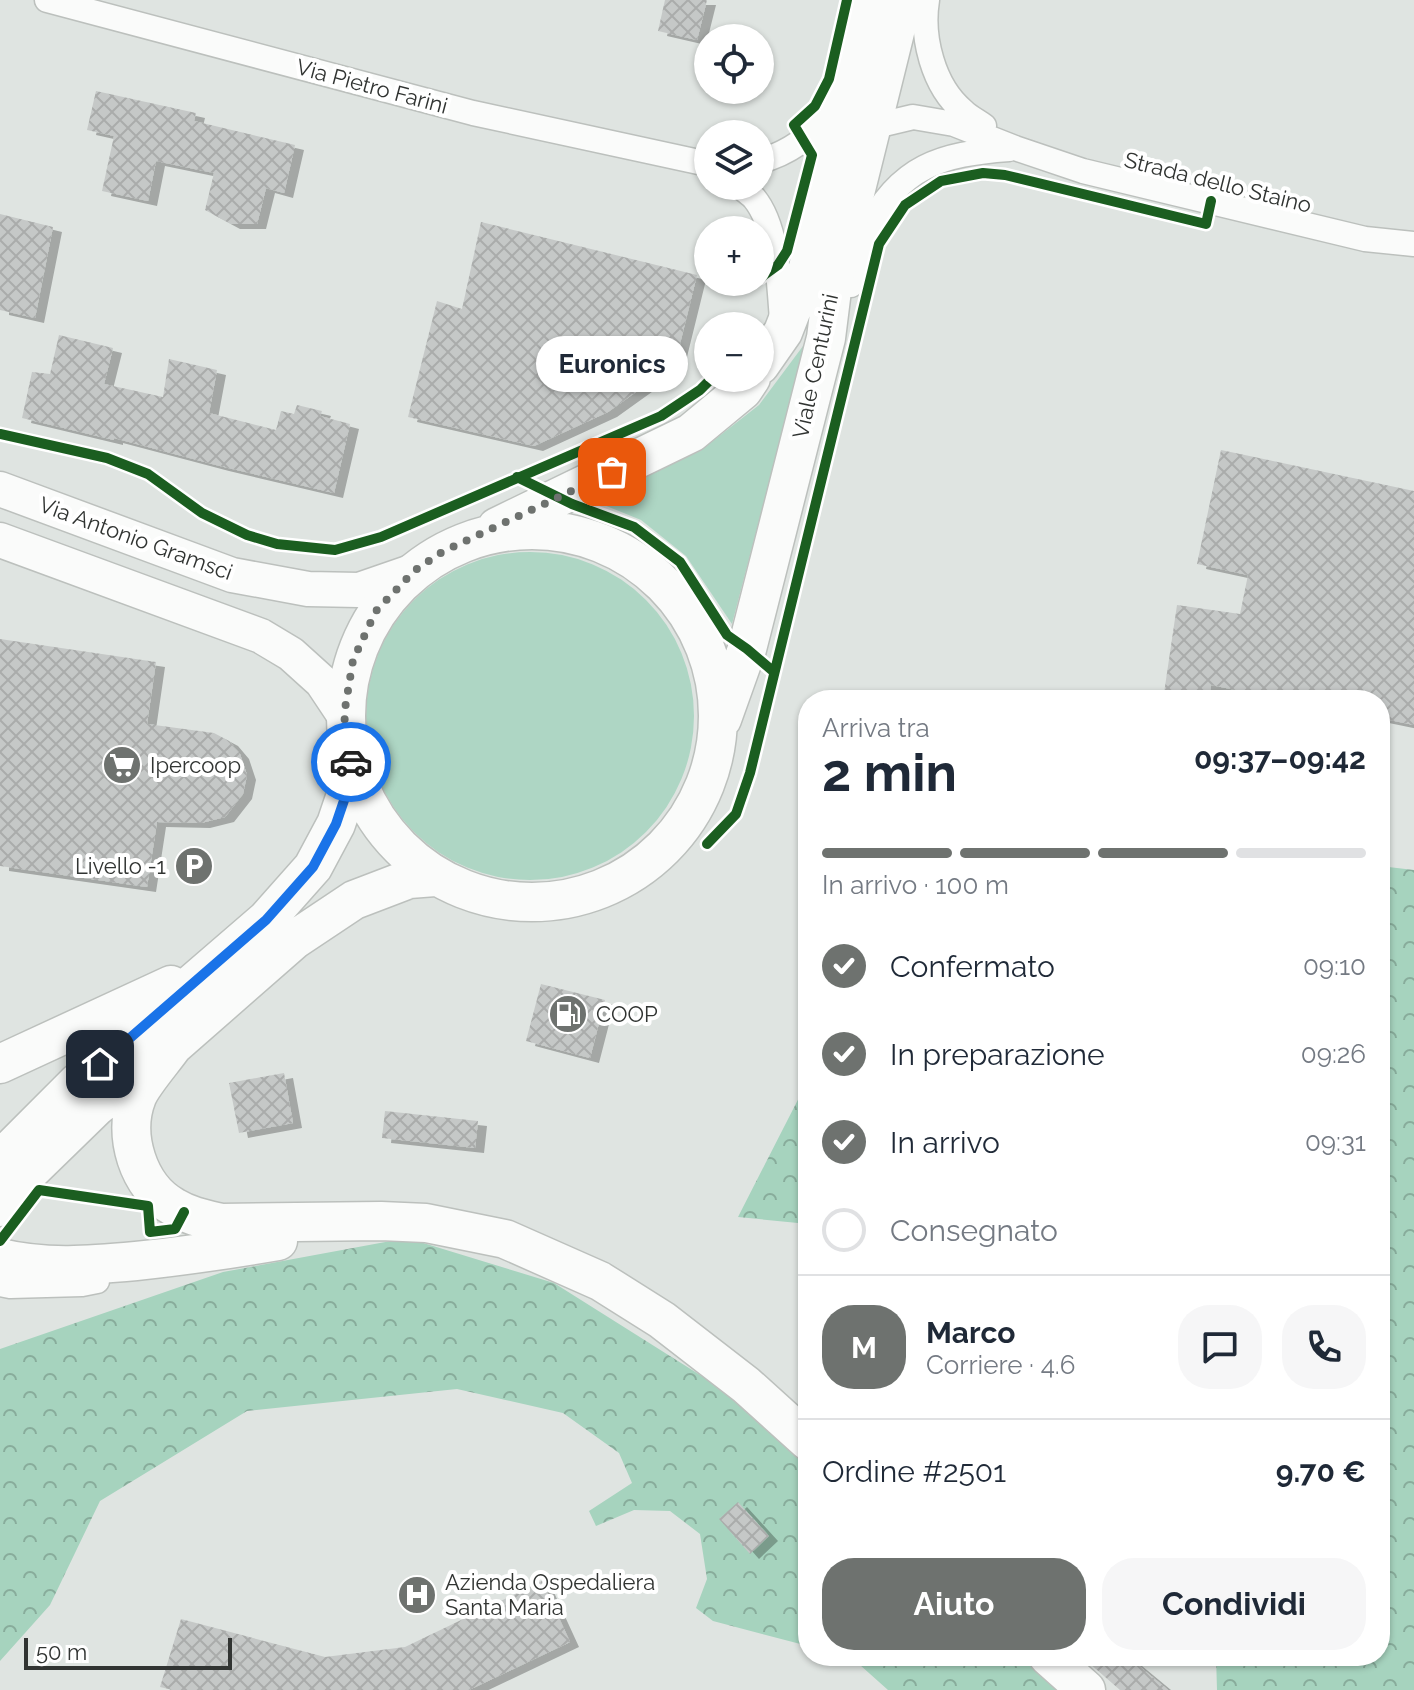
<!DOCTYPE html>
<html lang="it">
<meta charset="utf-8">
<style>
:root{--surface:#fff;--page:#f6f6f7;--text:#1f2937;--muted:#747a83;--line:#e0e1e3;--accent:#6e726f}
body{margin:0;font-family:Raleway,sans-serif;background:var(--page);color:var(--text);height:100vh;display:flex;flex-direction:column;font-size:30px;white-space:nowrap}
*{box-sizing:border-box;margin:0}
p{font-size:26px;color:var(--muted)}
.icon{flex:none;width:44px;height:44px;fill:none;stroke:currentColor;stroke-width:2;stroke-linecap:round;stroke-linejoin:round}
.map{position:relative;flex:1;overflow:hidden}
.sheet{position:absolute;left:798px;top:690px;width:592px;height:976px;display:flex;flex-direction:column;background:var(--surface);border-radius:32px;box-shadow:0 2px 6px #0004}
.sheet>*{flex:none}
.controls{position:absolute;left:694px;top:24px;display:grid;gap:16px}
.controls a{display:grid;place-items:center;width:80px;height:80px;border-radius:50%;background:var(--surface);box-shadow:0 2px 6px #0004;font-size:40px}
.scale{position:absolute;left:24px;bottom:20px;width:208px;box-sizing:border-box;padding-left:8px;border:4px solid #313432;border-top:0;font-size:22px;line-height:28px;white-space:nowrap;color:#313432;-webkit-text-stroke:6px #fff;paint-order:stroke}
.pin{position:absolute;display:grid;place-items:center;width:68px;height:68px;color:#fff;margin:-34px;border-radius:16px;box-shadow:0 4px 12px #0006}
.courier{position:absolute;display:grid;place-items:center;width:80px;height:80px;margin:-40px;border:6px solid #1a73e8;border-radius:50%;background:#fff;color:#222;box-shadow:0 2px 10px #0007}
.bubble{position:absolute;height:56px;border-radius:28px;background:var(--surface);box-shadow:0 2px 6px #0004;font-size:26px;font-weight:700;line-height:56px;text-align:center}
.summary em{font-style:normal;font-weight:700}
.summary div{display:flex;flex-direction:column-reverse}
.summary{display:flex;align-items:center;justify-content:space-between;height:136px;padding:0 24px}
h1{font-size:52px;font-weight:700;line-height:60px}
.bar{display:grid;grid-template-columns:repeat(4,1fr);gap:12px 8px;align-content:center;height:96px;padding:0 24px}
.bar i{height:10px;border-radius:6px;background:var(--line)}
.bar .on{background:var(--accent)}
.bar p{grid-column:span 4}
.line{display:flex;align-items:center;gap:20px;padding:0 24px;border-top:2px solid var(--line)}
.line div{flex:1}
.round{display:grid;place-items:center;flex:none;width:84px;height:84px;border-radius:32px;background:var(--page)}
ol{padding:0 24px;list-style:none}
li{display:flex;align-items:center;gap:24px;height:88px}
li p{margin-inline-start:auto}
li .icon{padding:8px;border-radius:50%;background:var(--accent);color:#fff;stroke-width:4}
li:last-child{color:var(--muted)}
li i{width:44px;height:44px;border:4px solid var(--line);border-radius:50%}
.action{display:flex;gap:16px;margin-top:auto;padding:16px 24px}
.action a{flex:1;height:92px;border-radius:32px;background:var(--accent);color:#fff;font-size:32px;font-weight:700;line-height:92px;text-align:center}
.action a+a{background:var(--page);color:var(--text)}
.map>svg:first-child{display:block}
</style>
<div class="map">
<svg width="1414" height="1690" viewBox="0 0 1414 1690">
<defs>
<pattern id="forest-crowns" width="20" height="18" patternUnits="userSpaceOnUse" patternTransform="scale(2)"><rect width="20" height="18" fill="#a6d3be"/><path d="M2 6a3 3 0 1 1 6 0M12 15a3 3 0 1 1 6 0" fill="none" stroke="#88ac9b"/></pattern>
<pattern id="building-cross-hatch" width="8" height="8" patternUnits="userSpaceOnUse" patternTransform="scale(2)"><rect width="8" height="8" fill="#c5c8c7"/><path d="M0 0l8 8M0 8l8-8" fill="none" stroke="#aaacab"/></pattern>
<filter id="shadow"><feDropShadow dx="9" dy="5" stdDeviation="0" flood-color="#0004"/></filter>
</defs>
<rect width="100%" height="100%" fill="#dfe4e1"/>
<path fill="#aed6c4" d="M 806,342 L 732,624 L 686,556 L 641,520 L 594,501 L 700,451 L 759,405 Z
M366 716a164 164 0 1 1 328 0a164 164 0 1 1-328 0Z"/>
<path fill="url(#forest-crowns)" d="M 1380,866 L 1414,870 L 1414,1690 L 1217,1690 L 1216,1656 L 1380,1656 Z
M 808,1080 L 808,1224 L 738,1217 Z
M 407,1238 L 554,1283 L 808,1443 L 808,1646 L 713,1621 L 696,1608 L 707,1579 L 700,1534 L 670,1511 L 634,1510 L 596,1526 L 589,1511 L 632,1483 L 619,1453 L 563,1413 L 457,1389 L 247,1411 L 100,1501 L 50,1605 L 0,1661 L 0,1349 L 223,1272 Z
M 848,1656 L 1040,1656 L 1068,1690 L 888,1690 L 851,1657 Z"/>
<path fill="url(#building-cross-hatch)" filter="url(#shadow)" d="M 665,0 L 707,0 L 697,40 L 658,31 Z
M 96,91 L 196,113 L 194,121 L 295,145 L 284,193 L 266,188 L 257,224 L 231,224 L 205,210 L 214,173 L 156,161 L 148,201 L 102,191 L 114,136 L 87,130 Z
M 0,214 L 53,227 L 35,318 L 0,310 Z
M 481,222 L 697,275 L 675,364 L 608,412 L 534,446 L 408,417 L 437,301 L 462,309 Z
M 59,335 L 113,348 L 104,384 L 163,397 L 169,359 L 217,370 L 209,413 L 276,430 L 281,411 L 294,414 L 297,405 L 322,411 L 320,416 L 350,424 L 334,493 L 220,466 L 114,438 L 114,440 L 22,418 L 32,372 L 50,374 Z
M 1221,450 L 1414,491 L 1414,725 L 1380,718 L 1380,700 L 1286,700 L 1211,685 L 1209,700 L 1163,700 L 1177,605 L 1240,614 L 1248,575 L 1197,564 Z
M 0,639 L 156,662 L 147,724 L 214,733 L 229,741 L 240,754 L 247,775 L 243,794 L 225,817 L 201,823 L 157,822 L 147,887 L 0,866 Z
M 541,984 L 605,1000 L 590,1058 L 526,1041 Z
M 284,1073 L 293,1123 L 239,1133 L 229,1083 Z
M 385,1111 L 478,1121 L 475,1148 L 382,1138 Z
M 738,1502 L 769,1536 L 750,1554 L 719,1519 Z
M 542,1581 L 570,1642 L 469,1690 L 173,1690 L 160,1687 L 181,1619 L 325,1657 L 405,1647 Z
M 1081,1656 L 1127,1656 L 1168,1690 L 1120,1690 Z"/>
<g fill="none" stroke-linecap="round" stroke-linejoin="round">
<g stroke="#bcc0bd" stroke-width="27">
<path id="street" d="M 47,0 L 473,113 L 708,164
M 927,0 C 921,37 933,86 963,111 C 969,117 977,121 984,126
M 865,134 L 871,127 L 913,117 L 954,124 L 1015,148 L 1083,171 L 1365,239 L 1414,244
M 760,161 C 793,153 816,130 841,108
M 740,186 C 744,190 750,194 754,198 C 778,227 779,284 782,320
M 851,285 C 856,268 859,247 867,231 C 899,166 941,154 1009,149
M 0,1284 L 10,1286 L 82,1284 L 97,1281"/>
</g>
<g stroke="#bcc0bd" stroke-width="37">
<path id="secondary" d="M 0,489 L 232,575 L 308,589 L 359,590 L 414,571
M 0,540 L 261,636 L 291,654 L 322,682 L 344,715"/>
</g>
<g stroke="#bcc0bd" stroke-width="41">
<path id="primary" d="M 760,365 L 783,332 L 808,268 L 830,170 L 841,108 L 868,0
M 497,527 L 691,433 L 743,390 L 751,378
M346 716a186 186 0 1 1 372 0a186 186 0 1 1-372 0Z
M 722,719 L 747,649 L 826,338 L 833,282 L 903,0
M 173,1046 C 164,1059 142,1084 137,1097 C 122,1135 138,1187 174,1207 C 189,1216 204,1219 221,1223 L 381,1221 L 426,1223 L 505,1239 L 600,1281 L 662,1320 L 746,1385 L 808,1441
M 0,1064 L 171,985
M 0,1160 L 77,1083 L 266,920 L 313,867 L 336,824 L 353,774
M 0,1207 L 23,1178 L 97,1106 L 173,1046 L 294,940 L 354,900 L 409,879 L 435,877
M 0,1258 C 45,1269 91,1265 136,1261 C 184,1256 231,1249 278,1241
M 1048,1656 L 1086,1690"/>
</g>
<use href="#street" stroke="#fafbfa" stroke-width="24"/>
<use href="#secondary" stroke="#fafbfa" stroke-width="34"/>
<use href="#primary" stroke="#fafbfa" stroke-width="38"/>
<g stroke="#fff" stroke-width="15">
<path id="cycleway" d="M 760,278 L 778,265 L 787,251 L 812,155 L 794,125 L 815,106 L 829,79 L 847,0
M 0,434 L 107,458 L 148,474 L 202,513 L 247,535 L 277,544 L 335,550 L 381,537 L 661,416 L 700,390 L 712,378
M 517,477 L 572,504 L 634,527 L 680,562 L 727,635 L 747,649 L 774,672
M 707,844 L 736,814 L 750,773 L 879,244 L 905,205 L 941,181 L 983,173 L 1005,175 L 1206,224 L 1211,201
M 0,1241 L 39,1190 L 148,1206 L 150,1232 L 175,1229 L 184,1212"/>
</g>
<use href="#cycleway" stroke="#1b5e20" stroke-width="10"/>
</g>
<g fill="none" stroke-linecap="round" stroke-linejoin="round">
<path stroke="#6e726f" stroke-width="8" stroke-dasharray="0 14.4" d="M 351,762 L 344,715 L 353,660 L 376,611 L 414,571 L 442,552 L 612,472"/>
<path stroke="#1a73e8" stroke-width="10" d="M 100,1064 L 266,920 L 313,867 L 336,824 L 353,774 L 351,762"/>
</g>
<defs>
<g id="supermarket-disc" transform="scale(2)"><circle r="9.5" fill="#6e726f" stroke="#fff"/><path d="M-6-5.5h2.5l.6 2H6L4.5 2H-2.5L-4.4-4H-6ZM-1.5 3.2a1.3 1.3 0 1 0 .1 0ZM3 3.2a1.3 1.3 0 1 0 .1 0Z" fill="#fff"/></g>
<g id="parking-disc" transform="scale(2)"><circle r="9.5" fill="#6e726f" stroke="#fff"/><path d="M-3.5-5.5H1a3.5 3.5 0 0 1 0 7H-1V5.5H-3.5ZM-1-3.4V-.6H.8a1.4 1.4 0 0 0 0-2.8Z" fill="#fff"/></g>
<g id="fuel-disc" transform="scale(2)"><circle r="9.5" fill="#6e726f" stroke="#fff"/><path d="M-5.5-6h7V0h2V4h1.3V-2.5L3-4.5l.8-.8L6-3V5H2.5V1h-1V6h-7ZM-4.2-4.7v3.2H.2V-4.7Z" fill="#fff"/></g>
<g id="hospital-disc" transform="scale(2)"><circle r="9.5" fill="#6e726f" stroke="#fff"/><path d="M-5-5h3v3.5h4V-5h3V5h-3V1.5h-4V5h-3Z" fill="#fff"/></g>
</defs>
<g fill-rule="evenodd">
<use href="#supermarket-disc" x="122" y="765"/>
<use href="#parking-disc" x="194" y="866"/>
<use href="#fuel-disc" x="568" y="1014"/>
<use href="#hospital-disc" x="417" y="1595"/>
</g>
<g text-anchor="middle" stroke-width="8" stroke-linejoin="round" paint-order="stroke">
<g font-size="22" fill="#313432" stroke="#fff">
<text transform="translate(372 86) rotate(15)" y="8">Via Pietro Farini</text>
<text transform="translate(1218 182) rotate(14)" y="8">Strada dello Staino</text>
<text transform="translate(815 366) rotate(-78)" y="8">Viale Centurini</text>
<text transform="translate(136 538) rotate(20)" y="8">Via Antonio Gramsci</text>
</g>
<g font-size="22" fill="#313432" stroke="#fff" text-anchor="start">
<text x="150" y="773">Ipercoop</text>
<text x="166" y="874" text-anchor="end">Livello -1</text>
<text x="596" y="1022">COOP</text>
<text x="445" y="1590">Azienda Ospedaliera<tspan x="445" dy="25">Santa Maria</tspan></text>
</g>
</g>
</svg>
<div class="controls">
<a><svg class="icon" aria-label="locate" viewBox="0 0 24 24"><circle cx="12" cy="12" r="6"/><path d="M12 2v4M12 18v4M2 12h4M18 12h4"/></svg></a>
<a><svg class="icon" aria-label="layers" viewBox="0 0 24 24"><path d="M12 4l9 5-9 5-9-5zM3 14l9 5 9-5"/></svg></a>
<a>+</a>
<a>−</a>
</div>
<div class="scale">50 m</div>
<div class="pin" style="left:612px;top:472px;background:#ea580c"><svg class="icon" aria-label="bag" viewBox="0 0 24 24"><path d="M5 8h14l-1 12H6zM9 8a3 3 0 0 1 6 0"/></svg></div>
<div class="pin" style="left:100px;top:1064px;background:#1f2937"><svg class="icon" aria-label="home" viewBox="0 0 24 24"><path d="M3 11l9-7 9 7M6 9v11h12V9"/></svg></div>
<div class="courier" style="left:351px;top:762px"><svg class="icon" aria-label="car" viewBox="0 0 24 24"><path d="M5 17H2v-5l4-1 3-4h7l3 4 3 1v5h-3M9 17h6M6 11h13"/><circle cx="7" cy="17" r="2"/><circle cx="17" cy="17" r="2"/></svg></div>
<div class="bubble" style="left:536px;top:336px;width:152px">Euronics</div>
<section class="sheet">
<div class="summary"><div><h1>2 min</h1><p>Arriva tra</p></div><em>09:37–09:42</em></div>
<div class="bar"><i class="on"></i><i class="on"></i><i class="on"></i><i></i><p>In arrivo · 100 m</p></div>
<ol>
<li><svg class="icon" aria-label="check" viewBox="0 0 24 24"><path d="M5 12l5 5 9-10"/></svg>Confermato<p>09:10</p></li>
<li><svg class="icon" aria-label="check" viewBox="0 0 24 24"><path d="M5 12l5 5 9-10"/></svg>In preparazione<p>09:26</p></li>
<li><svg class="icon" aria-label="check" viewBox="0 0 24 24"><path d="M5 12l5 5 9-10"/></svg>In arrivo<p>09:31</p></li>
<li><i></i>Consegnato</li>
</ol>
<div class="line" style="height:144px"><b class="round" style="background:var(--accent);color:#fff">M</b><div><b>Marco</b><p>Corriere · 4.6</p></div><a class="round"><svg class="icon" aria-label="chat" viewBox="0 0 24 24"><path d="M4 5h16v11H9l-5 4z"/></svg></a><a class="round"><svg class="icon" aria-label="phone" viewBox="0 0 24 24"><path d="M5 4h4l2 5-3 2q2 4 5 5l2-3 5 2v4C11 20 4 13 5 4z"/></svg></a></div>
<div class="line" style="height:104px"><div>Ordine #2501</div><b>9.70 €</b></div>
<div class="action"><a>Aiuto</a><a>Condividi</a></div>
</section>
</div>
